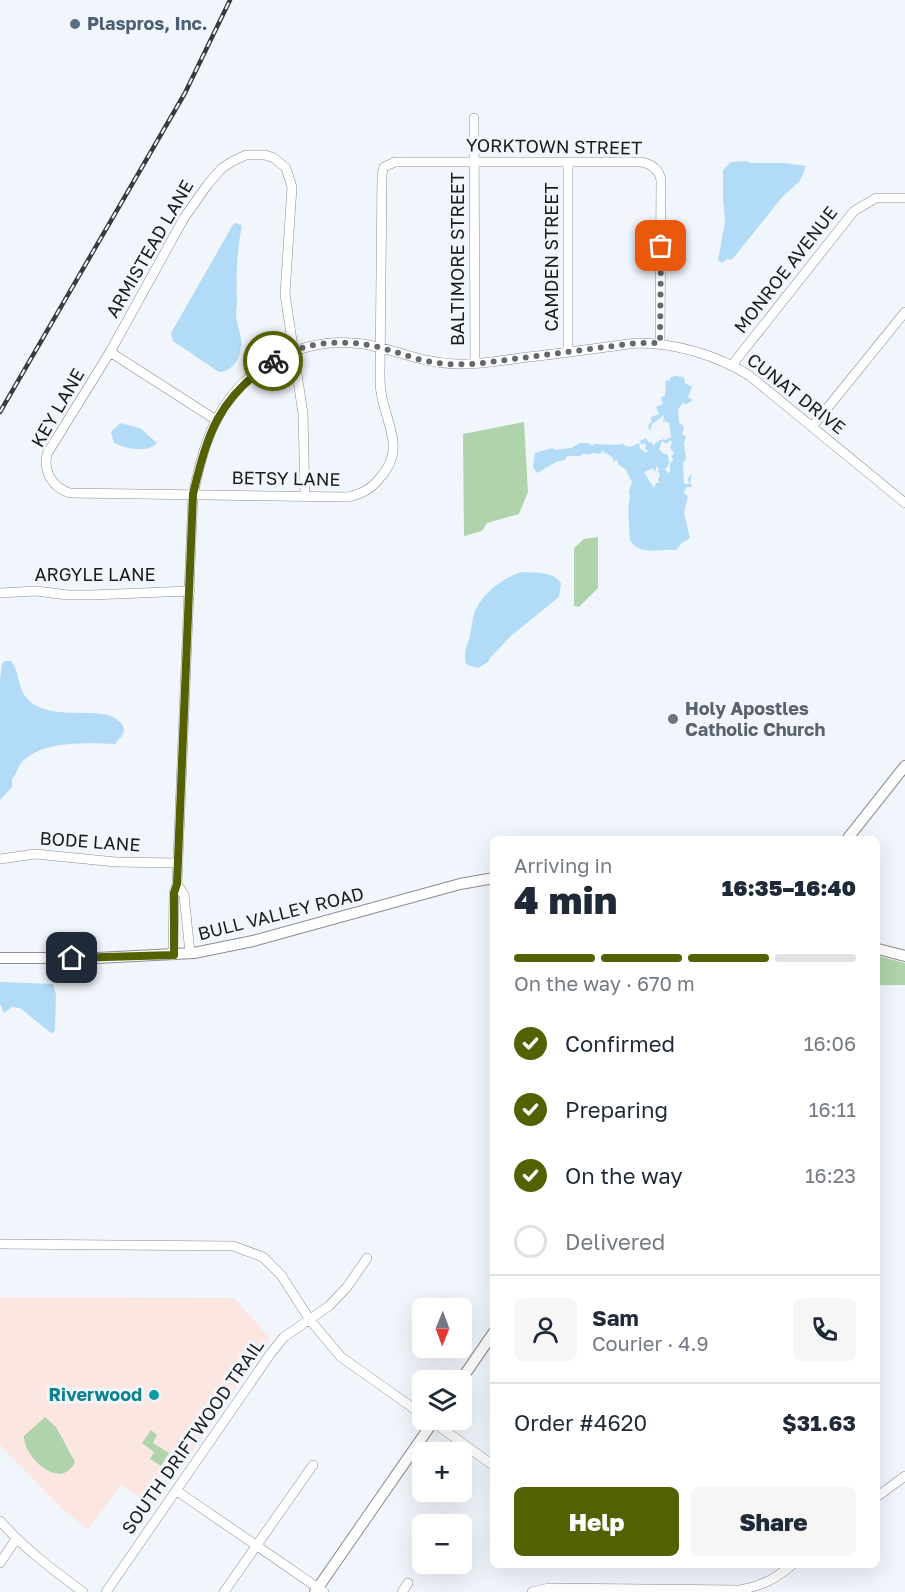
<!DOCTYPE html>
<meta charset="utf-8">
<style>
:root{--surface:#fff;--page:#f6f6f7;--text:#1f2937;--muted:#747a83;--line:#e0e1e3;--accent:#546103}
body{margin:0;font-family:"Golos Text",sans-serif;background:var(--page);color:var(--text);height:100vh;display:flex;flex-direction:column;font-size:22px;white-space:nowrap}
*{box-sizing:border-box;margin:0}
p{font-size:20px;color:var(--muted)}
.icon{flex:none;width:33px;height:33px;fill:none;stroke:currentColor;stroke-width:2;stroke-linecap:round;stroke-linejoin:round}
.map{position:relative;flex:1;overflow:hidden}
.side{position:absolute;left:490px;top:836px;width:390px;height:732px;display:flex;flex-direction:column;background:var(--surface);border-radius:9px;box-shadow:0 6px 24px #0002}
.side>*{flex:none}
.needle{width:39px;rotate:181deg}
.buttons{position:absolute;left:412px;top:1298px;display:grid;gap:12px}
.buttons a{display:grid;place-items:center;width:60px;height:60px;border-radius:9px;background:var(--surface);box-shadow:0 6px 24px #0002;font-size:30px}
.pin{position:absolute;display:grid;place-items:center;width:51px;height:51px;color:#fff;margin:-26px;border-radius:12px;box-shadow:0 3px 9px #0006}
.courier{position:absolute;display:grid;place-items:center;width:60px;height:60px;margin:-30px;border:4px solid #546103;border-radius:50%;background:#fff;color:#222;box-shadow:0 2px 8px #0007}
.summary em{font-style:normal;font-weight:800}
.summary div{display:flex;flex-direction:column-reverse}
.summary{display:flex;align-items:center;justify-content:space-between;height:102px;padding:0 24px}
h1{font-size:39px;font-weight:800;line-height:45px}
.bar{display:grid;grid-template-columns:repeat(4,1fr);gap:9px 6px;align-content:center;height:72px;padding:0 24px}
.bar i{height:8px;border-radius:4px;background:var(--line)}
.bar .active{background:var(--accent)}
.bar p{grid-column:span 4}
.line{display:flex;align-items:center;gap:15px;padding:0 24px;border-top:2px solid var(--line)}
.line div{flex:1}
.round{display:grid;place-items:center;flex:none;width:63px;height:63px;border-radius:9px;background:var(--page)}
ol{padding:0 24px;list-style:none}
li{display:flex;align-items:center;gap:18px;height:66px}
li p{margin-inline-start:auto}
li .icon{padding:6px;border-radius:50%;background:var(--accent);color:#fff;stroke-width:4}
li:last-child{color:var(--muted)}
li i{width:33px;height:33px;border:3px solid var(--line);border-radius:50%}
.primary-button{display:flex;gap:12px;margin-top:auto;padding:12px 24px}
.primary-button a{flex:1;height:69px;border-radius:9px;background:var(--accent);color:#fff;font-size:24px;font-weight:800;line-height:69px;text-align:center}
.primary-button a+a{background:var(--page);color:var(--text)}
.map>svg:first-child{display:block}
</style>
<div class="map">
<svg width="905" height="1592" viewBox="0 0 905 1592">
<rect width="100%" height="100%" fill="#f1f6fc"/>
<path fill="#fbe6e2" d="M 0,1297 L 234,1298 L 270,1338 L 154,1507 L 121,1485 L 88,1530 L 62,1509 L 0,1445 Z"/>
<path fill="#afd3aa" d="M 524,422 L 528,492 L 519,514 L 487,523 L 482,531 L 464,536 L 463,434 Z
M 598,537 L 598,588 L 579,607 L 574,606 L 574,548 L 584,539 Z
M 878,956 L 905,963 L 905,985 L 878,985 Z
M 45,1417 L 56,1427 L 75,1462 C 61,1492 23,1457 24,1436 Z
M 151,1430 L 157,1435 L 153,1443 L 169,1453 L 161,1466 L 150,1459 L 154,1452 L 142,1443 Z"/>
<path fill="#b1dbf7" fill-rule="evenodd" d="M 747,161 L 750,163 L 784,163 L 806,166 L 800,181 L 783,196 L 735,256 L 731,260 L 727,259 L 722,263 L 718,260 L 725,222 L 723,199 L 723,170 L 731,162 Z
M 234,223 L 242,225 C 237,250 236,273 237,298 C 237,304 236,310 236,316 C 237,326 243,338 241,347 C 239,360 233,371 219,372 L 173,341 L 171,333 Z
M 675,376 L 684,377 L 685,383 L 692,387 L 688,397 L 693,400 L 685,405 L 684,402 L 678,409 L 679,422 L 684,427 L 682,435 L 686,436 L 684,444 L 686,459 L 683,463 L 684,484 L 689,484 L 688,478 L 692,474 L 690,482 L 692,487 L 686,487 L 684,493 L 688,496 L 684,513 L 690,538 L 682,543 L 676,550 C 662,548 639,557 630,540 C 629,523 627,511 630,496 L 629,491 L 632,482 L 626,470 L 618,464 L 618,461 L 615,460 L 614,464 L 613,458 L 607,453 L 605,454 L 603,450 L 600,454 L 594,453 L 587,455 L 584,453 L 580,456 L 567,456 L 565,460 L 556,462 L 537,473 L 533,467 L 535,453 L 552,448 L 556,450 L 571,448 L 580,443 L 588,443 L 593,446 L 594,444 L 618,445 L 624,443 L 623,445 L 630,447 L 639,443 L 640,448 L 646,453 L 648,451 L 645,449 L 646,445 L 644,443 L 641,445 L 640,441 L 646,438 L 649,443 L 652,442 L 653,446 L 657,441 L 658,443 L 659,440 L 663,440 L 663,438 L 665,440 L 671,437 L 669,423 L 666,421 L 663,422 L 664,415 L 652,424 L 650,431 L 648,427 L 650,422 L 652,423 L 651,417 L 659,414 L 656,407 L 663,404 L 661,398 L 665,395 L 666,380 L 670,381 L 670,378 ZM 670,440 L 672,442 L 670,448 L 674,453 L 671,458 L 674,459 L 670,463 L 670,472 L 668,473 L 665,469 C 670,465 670,460 667,454 L 664,454 L 659,449 L 662,441 L 667,444 ZM 656,466 L 659,469 L 657,471 L 660,474 L 658,480 L 659,483 L 656,483 L 654,488 L 644,472 L 653,468 L 654,472 L 656,470 Z
M 120,423 L 140,428 L 157,443 C 147,454 125,448 114,443 L 111,432 Z
M 522,572 C 534,573 553,571 561,583 L 559,597 L 512,635 L 490,658 L 488,662 L 478,668 L 467,665 C 462,655 467,646 470,636 C 472,627 472,617 476,609 C 484,592 504,577 522,572 Z
M 5,661 L 11,661 C 22,674 15,693 35,705 C 55,717 85,710 108,715 C 113,716 124,723 124,729 C 124,736 119,738 115,744 C 87,743 42,740 21,763 C 17,768 17,774 12,779 L 12,787 L 0,800 L 0,680 L 2,664 Z
M 0,982 L 53,984 L 56,995 L 55,1031 L 51,1033 L 20,1008 L 12,1007 L 4,1013 L 0,1004 Z"/>
<g fill="none" stroke-linecap="round" stroke-linejoin="round">
<g stroke="#898d93" stroke-width="10">
<path id="minor" d="M 474,118 L 475,364
M 110,352 L 216,420
M 568,352 L 568,163
M 732,365 L 854,211 L 876,198 L 905,198
M 812,427 L 905,312
M 305,497 L 303,414 L 285,294 L 292,187 L 286,168 L 274,158 L 265,155 L 246,155 L 233,161 L 222,168 L 208,184 L 184,218 L 110,352 L 47,454 C 43,472 53,488 70,493 L 348,497 C 361,494 370,490 379,479 C 407,449 386,425 381,392 C 380,386 380,379 380,373 L 382,174 L 384,167 L 395,162 L 641,162 C 652,164 659,170 661,180 L 660,343
M 0,593 L 36,591 L 68,595 L 91,595 L 190,591
M 0,859 L 35,854 L 116,862 L 177,863
M 177,884 L 184,895 L 190,953
M 173,955 L 174,893 L 177,884 L 193,494 C 199,470 204,443 216,421 C 242,367 304,335 363,344 C 395,349 420,363 456,364 C 480,365 504,360 528,357 C 564,353 600,348 636,343 C 676,343 717,355 750,376 L 905,503
M 0,1244 L 233,1246 L 263,1257 L 281,1275 L 310,1320 L 341,1357 L 423,1415
M 429,1419 L 494,1466
M 177,1491 L 324,1592
M 878,1496 L 905,1476
M 0,1521 C 25,1549 53,1570 83,1592
M 0,1563 L 16,1539
M 106,1592 L 271,1353 L 284,1337 L 329,1306 L 347,1287 L 367,1258
M 224,1592 L 313,1465
M 402,1592 L 408,1583
M 532,1592 L 549,1588 L 740,1590 C 764,1585 775,1579 793,1564"/>
</g>
<g stroke="#898d93" stroke-width="12">
<path id="tertiary" d="M 848,838 L 905,766
M 878,949 L 905,956
M 0,958 L 97,958 L 194,953 L 253,941 L 460,884 L 494,878
M 461,1380 L 494,1332
M 315,1592 L 435,1419"/>
</g>
<use href="#minor" stroke="#fff" stroke-width="9"/>
<use href="#tertiary" stroke="#fff" stroke-width="10"/>
<g stroke="#383b3d" stroke-width="4.5">
<path id="rail" d="M 0,412 L 185,93 L 230,0"/>
</g>
<use href="#rail" stroke="#f1f6fc" stroke-width="2" stroke-dasharray="7" stroke-linecap="butt"/>
</g>
<g fill="none" stroke-linecap="round" stroke-linejoin="round">
<path stroke="#65686c" stroke-width="6" stroke-dasharray="0 10.8" d="M 273,361 C 298,344 333,340 362,344 C 388,347 412,360 438,363 C 450,365 463,364 475,364 L 636,343 L 660,343 L 661,246"/>
<path stroke="#546103" stroke-width="8" d="M 72,958 L 174,955 L 174,893 L 177,884 L 193,494 C 208,432 218,399 273,361"/>
</g>
<circle fill="#5c6f8a" stroke="#f1f6fc" stroke-width="2" cx="75" cy="24" r="6"/>
<circle fill="#6b7280" stroke="#f1f6fc" stroke-width="2" cx="673" cy="719" r="6"/>
<circle fill="#0f9aa8" stroke="#f1f6fc" stroke-width="2" cx="154" cy="1395" r="6"/>
<g text-anchor="middle" stroke-width="6" stroke-linejoin="round" paint-order="stroke">
<g font-size="18" font-weight="bold" fill="#4e5e75" stroke="#f1f6fc" text-anchor="start">
<text x="87" y="30">Plaspros, Inc.</text>
</g>
<g font-size="18" fill="#1a1c1e" stroke="#f1f6fc">
<text transform="translate(554 147) rotate(1)" y="6">YORKTOWN STREET</text>
<text transform="translate(150 249) rotate(-60)" y="6">ARMISTEAD LANE</text>
<text transform="translate(552 257) rotate(-90)" y="6">CAMDEN STREET</text>
<text transform="translate(458 259) rotate(-90)" y="6">BALTIMORE STREET</text>
<text transform="translate(786 270) rotate(-52)" y="6">MONROE AVENUE</text>
<text transform="translate(796 394) rotate(38)" y="6">CUNAT DRIVE</text>
<text transform="translate(58 408) rotate(-60)" y="6">KEY LANE</text>
<text transform="translate(286 479) rotate(1)" y="6">BETSY LANE</text>
<text x="95" y="581">ARGYLE LANE</text>
<text transform="translate(90 842) rotate(4)" y="6">BODE LANE</text>
<text transform="translate(281 914) rotate(-14)" y="6">BULL VALLEY ROAD</text>
<text transform="translate(193 1437) rotate(-55)" y="6">SOUTH DRIFTWOOD TRAIL</text>
</g>
<g font-size="18" font-weight="bold" fill="#5b616d" stroke="#f1f6fc" text-anchor="start">
<text x="685" y="715">Holy Apostles<tspan x="685" dy="21">Catholic Church</tspan></text>
</g>
<g font-size="18" font-weight="bold" fill="#0d838f" stroke="#f1f6fc" text-anchor="end">
<text x="142" y="1401">Riverwood</text>
</g>
</g>
</svg>
<div class="buttons">
<a><svg class="needle" viewBox="-14 -14 28 28"><path d="M0-13l5 13h-10z" fill="#e53935"/><path d="M0 13l5-13h-10z" fill="#747a83"/></svg></a>
<a><svg class="icon" aria-label="layers" viewBox="0 0 24 24"><path d="M12 4l9 5-9 5-9-5zM3 14l9 5 9-5"/></svg></a>
<a>+</a>
<a>−</a>
</div>
<div class="pin" style="left:661px;top:246px;background:#ea580c"><svg class="icon" aria-label="bag" viewBox="0 0 24 24"><path d="M5 8h14l-1 12H6zM9 8a3 3 0 0 1 6 0"/></svg></div>
<div class="pin" style="left:72px;top:958px;background:#1f2937"><svg class="icon" aria-label="home" viewBox="0 0 24 24"><path d="M3 11l9-7 9 7M6 9v11h12V9"/></svg></div>
<div class="courier" style="left:273px;top:361px"><svg class="icon" aria-label="bike" viewBox="0 0 24 24"><circle cx="6" cy="16" r="4"/><circle cx="18" cy="16" r="4"/><path d="M6 16l4-8h5l3 8M10 8l3 8H6M13 5h3"/></svg></div>
<section class="side">
<div class="summary"><div><h1>4 min</h1><p>Arriving in</p></div><em>16:35–16:40</em></div>
<div class="bar"><i class="active"></i><i class="active"></i><i class="active"></i><i></i><p>On the way · 670 m</p></div>
<ol>
<li><svg class="icon" aria-label="check" viewBox="0 0 24 24"><path d="M5 12l5 5 9-10"/></svg>Confirmed<p>16:06</p></li>
<li><svg class="icon" aria-label="check" viewBox="0 0 24 24"><path d="M5 12l5 5 9-10"/></svg>Preparing<p>16:11</p></li>
<li><svg class="icon" aria-label="check" viewBox="0 0 24 24"><path d="M5 12l5 5 9-10"/></svg>On the way<p>16:23</p></li>
<li><i></i>Delivered</li>
</ol>
<div class="line" style="height:108px"><a class="round"><svg class="icon" aria-label="person" viewBox="0 0 24 24"><circle cx="12" cy="8" r="4"/><path d="M4 21q1-7 8-7t8 7"/></svg></a><div><b>Sam</b><p>Courier · 4.9</p></div><a class="round"><svg class="icon" aria-label="phone" viewBox="0 0 24 24"><path d="M5 4h4l2 5-3 2q2 4 5 5l2-3 5 2v4C11 20 4 13 5 4z"/></svg></a></div>
<div class="line" style="height:78px"><div>Order #4620</div><b>$31.63</b></div>
<div class="primary-button"><a>Help</a><a>Share</a></div>
</section>
</div>
